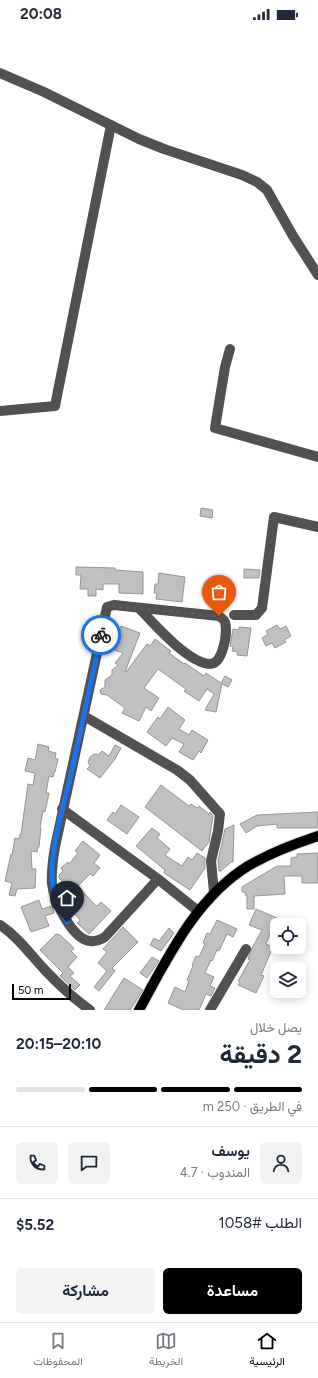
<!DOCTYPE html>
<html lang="ar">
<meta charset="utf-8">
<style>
:root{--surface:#fff;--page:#f2f2f3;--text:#1f2937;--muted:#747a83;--line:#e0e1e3;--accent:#000}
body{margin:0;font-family:Figtree,Vazirmatn,sans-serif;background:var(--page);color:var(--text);direction:rtl;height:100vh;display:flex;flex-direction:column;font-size:15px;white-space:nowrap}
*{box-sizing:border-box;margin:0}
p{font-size:13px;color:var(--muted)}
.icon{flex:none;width:22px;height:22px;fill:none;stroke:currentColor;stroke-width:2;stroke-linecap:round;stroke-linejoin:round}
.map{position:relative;height:982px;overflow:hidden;direction:ltr}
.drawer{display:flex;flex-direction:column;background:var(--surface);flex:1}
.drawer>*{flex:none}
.buttons{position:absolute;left:270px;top:890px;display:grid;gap:8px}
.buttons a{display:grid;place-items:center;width:36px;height:36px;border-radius:6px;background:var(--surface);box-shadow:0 2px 10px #0003;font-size:20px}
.scale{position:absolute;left:12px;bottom:10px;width:59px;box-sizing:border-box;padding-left:4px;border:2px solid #000;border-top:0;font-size:11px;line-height:14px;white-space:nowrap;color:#000;-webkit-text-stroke:3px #fff;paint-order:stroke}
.pin{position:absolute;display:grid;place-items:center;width:34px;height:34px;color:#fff;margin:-41px -17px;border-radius:50% 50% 50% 0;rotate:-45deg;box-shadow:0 0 4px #0007}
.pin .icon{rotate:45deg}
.courier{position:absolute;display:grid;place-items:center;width:40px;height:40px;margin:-20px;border:3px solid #1a73e8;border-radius:50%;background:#fff;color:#222;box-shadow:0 1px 5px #0007}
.head em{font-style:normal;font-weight:700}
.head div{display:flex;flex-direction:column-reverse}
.head{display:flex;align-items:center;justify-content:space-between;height:68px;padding:0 16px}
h1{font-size:26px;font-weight:700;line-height:30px}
.bar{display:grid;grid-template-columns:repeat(4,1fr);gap:6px 4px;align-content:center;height:48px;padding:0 16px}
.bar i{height:5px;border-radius:3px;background:var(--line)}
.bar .current{background:var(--accent)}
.bar p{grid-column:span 4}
.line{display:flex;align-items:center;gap:10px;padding:0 16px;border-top:1px solid var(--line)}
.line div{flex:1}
.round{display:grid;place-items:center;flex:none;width:42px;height:42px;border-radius:6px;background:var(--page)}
.action{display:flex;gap:8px;margin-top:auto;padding:8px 16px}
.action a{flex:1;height:46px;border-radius:6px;background:var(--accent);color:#fff;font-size:16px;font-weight:700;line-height:46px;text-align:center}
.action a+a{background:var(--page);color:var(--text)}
.status{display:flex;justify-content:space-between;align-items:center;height:28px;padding:0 20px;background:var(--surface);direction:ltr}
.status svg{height:11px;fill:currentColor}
.dock{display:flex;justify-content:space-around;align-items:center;height:56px;border-top:1px solid var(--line);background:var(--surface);font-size:11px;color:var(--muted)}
.dock a{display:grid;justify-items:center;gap:2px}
.dock .current{color:var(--accent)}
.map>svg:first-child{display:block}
</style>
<div class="status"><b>20:08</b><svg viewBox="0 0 49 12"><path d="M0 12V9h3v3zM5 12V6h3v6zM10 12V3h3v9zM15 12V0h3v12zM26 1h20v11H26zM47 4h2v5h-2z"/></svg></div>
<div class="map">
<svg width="318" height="982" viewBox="0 0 318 982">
<rect width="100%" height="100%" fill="#fff"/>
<path fill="#c0c0c0" stroke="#959595" d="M 201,480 L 213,482 L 212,490 L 200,488 Z
M 76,539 L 115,540 L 115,542 L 143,544 L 143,566 L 119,565 L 119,556 L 103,556 L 103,562 L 96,561 L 96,568 L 88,568 L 88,561 L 80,561 L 81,547 L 76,547 Z
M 244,541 L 260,542 L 259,550 L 244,550 Z
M 159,545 L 185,549 L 182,574 L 156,571 L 157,565 L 154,565 L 155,556 L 158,556 Z
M 277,597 L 280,601 L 286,598 L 291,608 L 284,612 L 286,614 L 275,620 L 272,615 L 266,618 L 262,610 L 268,606 L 266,603 Z
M 121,598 L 140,605 L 125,644 L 126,644 L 147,616 L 150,618 L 155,611 L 171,623 L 169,625 L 184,636 L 185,635 L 204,648 L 206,645 L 221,655 L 225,648 L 232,652 L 228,659 L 222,656 L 216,684 L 205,682 L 214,666 L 207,661 L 199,673 L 184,663 L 186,661 L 158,641 L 144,660 L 159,670 L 151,683 L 146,679 L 139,693 L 122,685 L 125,680 L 107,667 L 101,666 L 100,662 L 105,659 L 105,652 L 112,647 L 112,642 L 118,637 L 115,635 L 123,625 L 112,621 L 115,614 L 111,612 L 115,601 L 119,603 Z
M 239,599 L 251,600 L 247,628 L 237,627 L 238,624 L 232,623 L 233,619 L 230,618 L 233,601 L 239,602 Z
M 168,679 L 185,692 L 179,701 L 189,707 L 192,702 L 208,712 L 201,725 L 199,723 L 193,732 L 179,724 L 184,716 L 172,710 L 166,718 L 147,704 L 158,689 L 160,691 Z
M 38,716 L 49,719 L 48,723 L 56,725 L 55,730 L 58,731 L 55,744 L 54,744 L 53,749 L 49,748 L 46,765 L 49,765 L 45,784 L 43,783 L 40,799 L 41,800 L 39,819 L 38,819 L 37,824 L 31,823 L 32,841 L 36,841 L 35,860 L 17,861 L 15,868 L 9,867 L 12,855 L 5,853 L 11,826 L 12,827 L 15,810 L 19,811 L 20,806 L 21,806 L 28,756 L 33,757 L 35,745 L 25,743 L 28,730 L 35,732 Z
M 115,717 L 121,720 L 115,731 L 100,750 L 87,741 L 90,738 L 88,734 L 90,729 L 94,726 L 98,727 L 102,723 L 109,728 Z
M 161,757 L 189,778 L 191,776 L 197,780 L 199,778 L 209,786 L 210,784 L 213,788 L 209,814 L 202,823 L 145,779 Z
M 121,777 L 139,789 L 127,806 L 107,792 L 113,784 L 115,786 Z
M 318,784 L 318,800 L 277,800 L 277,796 L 257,798 L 246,805 L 240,796 L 257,787 Z
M 234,797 L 233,834 L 231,834 L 221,843 L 219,843 L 218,833 L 225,801 Z
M 152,800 L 160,806 L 157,810 L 170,821 L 165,827 L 182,838 L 188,829 L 192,832 L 197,825 L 205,830 L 205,840 L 190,862 L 164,845 L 165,842 L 136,818 Z
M 83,813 L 100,827 L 94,835 L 100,840 L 93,848 L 90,846 L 78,858 L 95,877 L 97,878 L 101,874 L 111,883 L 89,906 L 77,895 L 80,892 L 68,878 L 73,874 L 62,863 L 71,860 L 63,860 L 59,856 L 62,853 L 59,850 L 59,847 L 63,843 L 61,840 L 68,834 L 69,836 L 78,825 L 75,823 Z
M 318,825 L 318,855 L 302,855 L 302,848 L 284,848 L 285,866 L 254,868 L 254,881 L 247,881 L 247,868 L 246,868 L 245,864 L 242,864 L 242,859 L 277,838 L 291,838 L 291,830 L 297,829 L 297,826 Z
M 39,872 L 42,881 L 52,878 L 54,885 L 45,888 L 49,898 L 31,904 L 21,879 Z
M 256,881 L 277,890 L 266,916 L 273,919 L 261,947 L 264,948 L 256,965 L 238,957 L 240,954 L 238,953 L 250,932 L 248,931 L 252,920 L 262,902 L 249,897 Z
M 217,892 L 237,901 L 233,909 L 227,906 L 219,923 L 217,922 L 212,933 L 211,932 L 205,945 L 214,949 L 210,958 L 215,960 L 211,968 L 206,966 L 199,982 L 183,982 L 168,975 L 175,959 L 185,964 L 189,953 L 187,952 L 193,938 L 192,937 L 196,928 L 199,929 L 205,916 L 203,915 L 207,905 L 210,906 Z
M 123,899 L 138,914 L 112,940 L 115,943 L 99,963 L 94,959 L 107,943 L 98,935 L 107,924 L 103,921 Z
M 169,900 L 174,905 L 161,923 L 150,917 L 154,910 L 159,913 Z
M 56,906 L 60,907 L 71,917 L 74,921 L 71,923 L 77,929 L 68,939 L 74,945 L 70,948 L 80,957 L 75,962 L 60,948 L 63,945 L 40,922 Z
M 152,929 L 159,933 L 147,950 L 140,945 Z
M 124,950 L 143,962 L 130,982 L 104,982 Z"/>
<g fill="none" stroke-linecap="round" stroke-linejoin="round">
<g stroke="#dbdbdb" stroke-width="12">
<path id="major" d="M 139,982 C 168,929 196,870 248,838 C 270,825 294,816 318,808"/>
</g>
<path stroke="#515151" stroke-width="10" d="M 0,45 L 44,64 L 139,111 L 164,121 L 242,147 L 257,154 L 267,162 L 293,208 L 318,247
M 230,321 L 225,339 L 215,400 L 318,429
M 0,383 L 55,378 L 111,97
M 139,580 C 153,595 188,635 210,636 C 223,636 228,604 225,594 C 224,591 221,590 219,588 L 114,577 L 107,579 L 55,819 C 53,831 51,844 52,856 C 54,873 72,911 90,913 C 96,914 100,912 105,909 L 158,851
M 234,587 L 256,587 L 262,580 L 274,489 L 318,499
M 84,688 L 177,742 L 190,752 L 220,786 L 218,803 L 211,833 L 214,864
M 62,781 L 158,851 L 198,883
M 0,897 C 18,909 29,925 44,941 C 58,956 73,970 90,982
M 210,982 L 246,921"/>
<use href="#major" stroke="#000" stroke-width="10"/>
</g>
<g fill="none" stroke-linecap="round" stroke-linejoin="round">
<path stroke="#595959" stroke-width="4" stroke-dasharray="0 7.2" d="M 101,607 L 106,582 L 107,578 L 110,578 L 219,588"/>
<path stroke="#1a73e8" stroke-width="5" d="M 67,894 C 60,883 54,871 53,858 C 48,827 63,780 70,750 C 81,702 91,654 101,607"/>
</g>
</svg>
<div class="buttons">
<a><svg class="icon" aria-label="locate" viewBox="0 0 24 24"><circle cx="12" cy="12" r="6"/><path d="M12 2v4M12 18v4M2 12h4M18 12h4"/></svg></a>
<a><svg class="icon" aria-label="layers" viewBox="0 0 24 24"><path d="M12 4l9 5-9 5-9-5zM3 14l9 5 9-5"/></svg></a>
</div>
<div class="scale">50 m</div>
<div class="pin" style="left:219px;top:588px;background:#ea580c"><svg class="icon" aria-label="bag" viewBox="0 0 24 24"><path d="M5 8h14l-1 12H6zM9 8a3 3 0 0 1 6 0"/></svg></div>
<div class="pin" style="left:67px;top:894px;background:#1f2937"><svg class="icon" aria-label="home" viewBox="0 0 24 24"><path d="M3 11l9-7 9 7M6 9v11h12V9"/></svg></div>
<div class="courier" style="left:101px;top:607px"><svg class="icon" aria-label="bike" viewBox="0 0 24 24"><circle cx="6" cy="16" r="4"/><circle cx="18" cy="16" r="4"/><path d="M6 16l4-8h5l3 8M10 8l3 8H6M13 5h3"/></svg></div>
</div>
<section class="drawer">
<div class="head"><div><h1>2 دقيقة</h1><p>يصل خلال</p></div><em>20:10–20:15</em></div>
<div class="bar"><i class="current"></i><i class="current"></i><i class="current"></i><i></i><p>في الطريق · 250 m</p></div>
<div class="line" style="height:72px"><a class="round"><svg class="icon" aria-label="person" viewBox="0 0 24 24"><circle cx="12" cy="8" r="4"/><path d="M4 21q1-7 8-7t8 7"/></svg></a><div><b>يوسف</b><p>المندوب · 4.7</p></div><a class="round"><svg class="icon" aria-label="chat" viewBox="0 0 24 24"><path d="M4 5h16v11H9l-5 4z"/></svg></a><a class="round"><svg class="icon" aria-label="phone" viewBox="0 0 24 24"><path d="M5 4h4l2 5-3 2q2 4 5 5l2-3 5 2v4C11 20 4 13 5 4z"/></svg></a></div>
<div class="line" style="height:52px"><div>الطلب #1058</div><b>$5.52</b></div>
<div class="action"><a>مساعدة</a><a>مشاركة</a></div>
</section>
<nav class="dock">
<a class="current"><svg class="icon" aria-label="home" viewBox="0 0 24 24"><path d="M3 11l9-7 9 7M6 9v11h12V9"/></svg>الرئيسية</a>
<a><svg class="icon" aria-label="map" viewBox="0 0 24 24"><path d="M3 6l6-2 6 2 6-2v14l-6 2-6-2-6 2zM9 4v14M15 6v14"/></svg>الخريطة</a>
<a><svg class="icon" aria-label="saved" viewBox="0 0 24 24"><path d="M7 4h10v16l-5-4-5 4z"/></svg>المحفوظات</a>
</nav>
